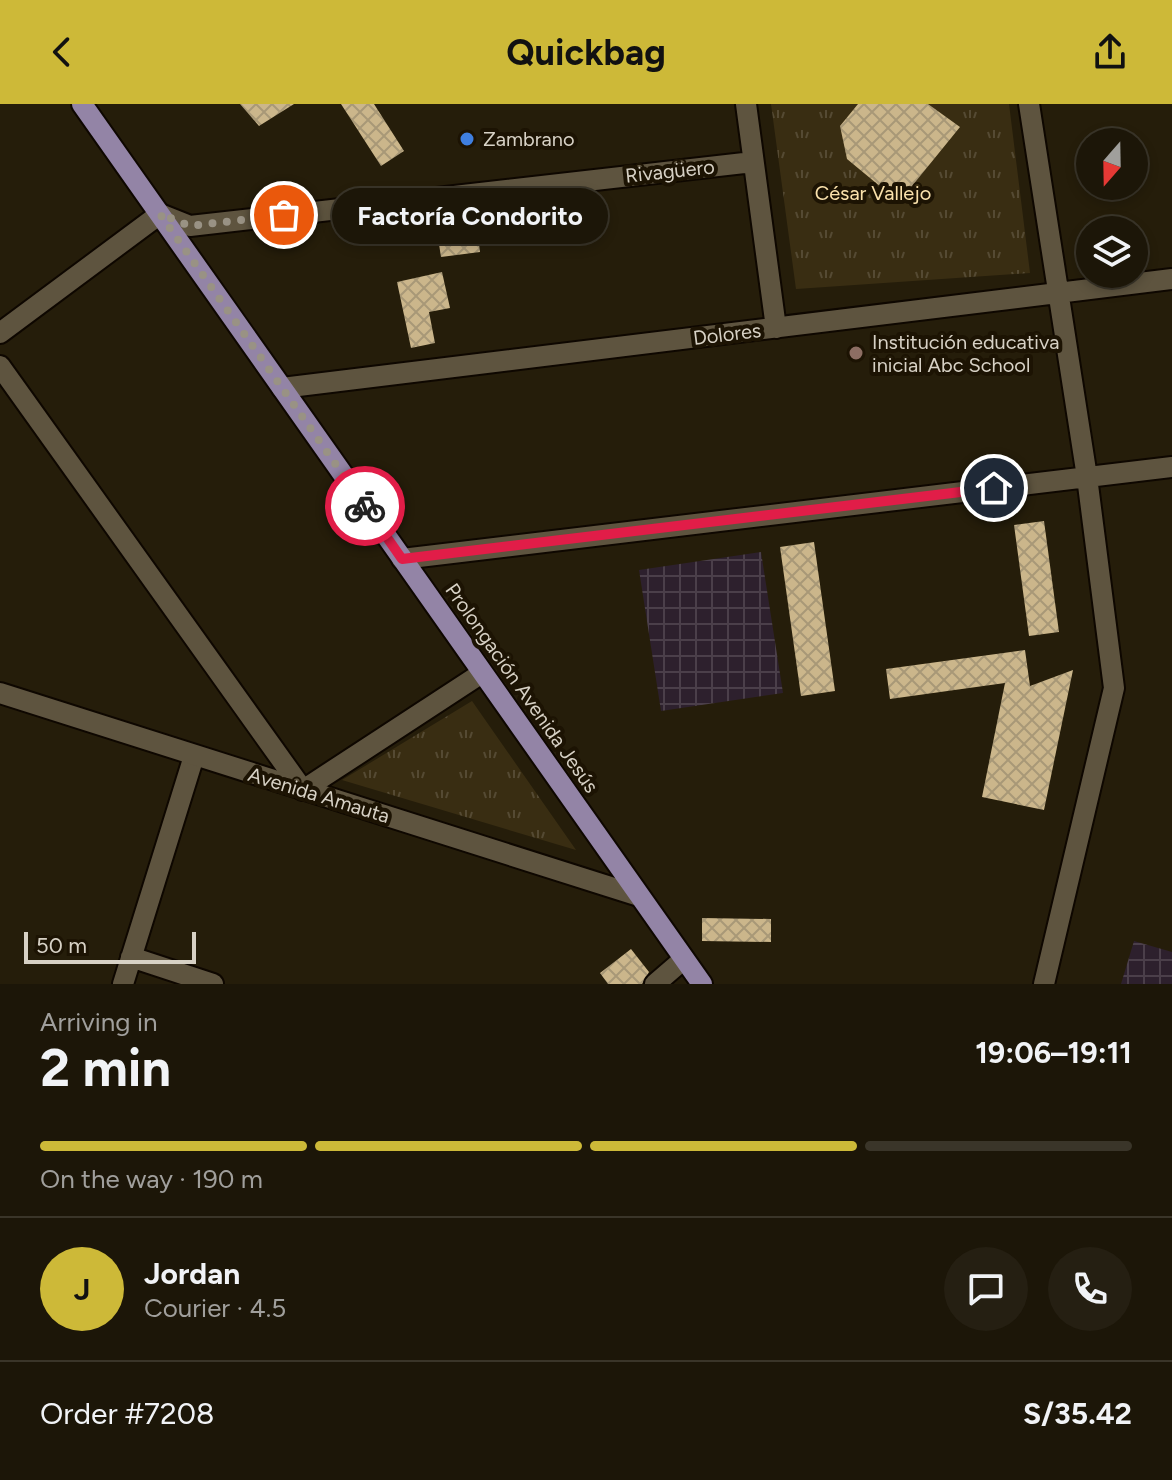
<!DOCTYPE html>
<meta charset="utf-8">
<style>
:root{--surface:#1c1608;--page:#251f12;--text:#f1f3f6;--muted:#a09f9c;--line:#3a3529;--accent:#cdb938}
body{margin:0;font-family:Figtree,sans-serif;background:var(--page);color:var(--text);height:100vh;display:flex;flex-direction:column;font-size:30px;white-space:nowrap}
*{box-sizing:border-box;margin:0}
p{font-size:26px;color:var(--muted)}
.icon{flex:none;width:44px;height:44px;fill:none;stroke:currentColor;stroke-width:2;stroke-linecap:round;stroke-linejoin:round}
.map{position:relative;height:880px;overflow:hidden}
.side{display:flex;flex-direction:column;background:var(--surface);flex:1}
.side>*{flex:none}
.needle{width:52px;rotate:200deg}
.fabs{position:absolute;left:1076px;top:24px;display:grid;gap:16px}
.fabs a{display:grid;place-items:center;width:72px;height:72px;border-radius:50%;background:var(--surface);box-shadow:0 4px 12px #0003,0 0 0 2px var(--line);font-size:40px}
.scale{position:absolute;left:24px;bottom:20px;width:172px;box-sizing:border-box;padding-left:8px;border:4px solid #d7d1c5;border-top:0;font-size:22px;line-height:28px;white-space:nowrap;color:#d7d1c5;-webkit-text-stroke:6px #1c1303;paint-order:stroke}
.pin{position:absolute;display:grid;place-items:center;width:68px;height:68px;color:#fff;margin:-34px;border:4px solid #fff;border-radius:50%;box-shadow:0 2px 8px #0007}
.courier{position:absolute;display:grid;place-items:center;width:80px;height:80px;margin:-40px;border:6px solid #e11d48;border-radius:50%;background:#fff;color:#222;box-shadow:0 2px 10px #0007}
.bubble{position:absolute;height:56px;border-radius:28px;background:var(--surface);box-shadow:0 4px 12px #0003,0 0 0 2px var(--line);font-size:26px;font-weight:700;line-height:56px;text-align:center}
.headline em{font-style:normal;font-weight:700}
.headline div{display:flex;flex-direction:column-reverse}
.headline{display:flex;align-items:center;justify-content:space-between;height:136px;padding:0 40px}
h1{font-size:52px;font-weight:700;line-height:60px}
.bar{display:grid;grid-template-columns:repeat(4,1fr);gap:12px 8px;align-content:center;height:96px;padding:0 40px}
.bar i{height:10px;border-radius:6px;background:var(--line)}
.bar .active{background:var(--accent)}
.bar p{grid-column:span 4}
.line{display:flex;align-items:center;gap:20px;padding:0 40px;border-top:2px solid var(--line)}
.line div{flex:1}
.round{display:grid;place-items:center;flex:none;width:84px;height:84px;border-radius:42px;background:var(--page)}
header{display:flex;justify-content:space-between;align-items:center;height:104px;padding:0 40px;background:var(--accent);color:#111;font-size:36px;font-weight:700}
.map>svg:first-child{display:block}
</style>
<header><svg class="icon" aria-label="back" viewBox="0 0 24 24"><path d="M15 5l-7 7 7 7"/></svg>Quickbag<svg class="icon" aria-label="share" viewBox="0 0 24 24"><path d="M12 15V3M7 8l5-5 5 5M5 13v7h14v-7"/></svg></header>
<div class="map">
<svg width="1172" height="880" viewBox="0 0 1172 880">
<defs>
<pattern id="industrial-grid" width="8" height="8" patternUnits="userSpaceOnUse" patternTransform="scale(2)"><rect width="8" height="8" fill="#2d202d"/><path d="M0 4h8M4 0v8" fill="none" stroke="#4b3f4a"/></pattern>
<pattern id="grass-tufts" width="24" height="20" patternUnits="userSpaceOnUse" patternTransform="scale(2)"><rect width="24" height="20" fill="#392d12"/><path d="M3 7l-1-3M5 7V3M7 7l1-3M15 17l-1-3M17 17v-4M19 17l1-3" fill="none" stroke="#554a33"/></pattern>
<pattern id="building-cross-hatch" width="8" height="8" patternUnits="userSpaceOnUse" patternTransform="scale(2)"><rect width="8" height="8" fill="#cbb68b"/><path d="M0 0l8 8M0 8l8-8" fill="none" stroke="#a89877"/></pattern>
</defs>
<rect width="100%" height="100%" fill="#251d0a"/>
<path fill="url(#industrial-grid)" d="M 761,448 L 783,589 L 661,607 L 639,466 Z
M 1134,837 L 1172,848 L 1172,880 L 1121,880 Z"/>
<path fill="url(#grass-tufts)" d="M 771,0 L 1009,0 L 1030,169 L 796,185 Z
M 472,597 L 576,746 L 342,676 Z"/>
<path fill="url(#building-cross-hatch)" d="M 240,0 L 294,0 L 259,22 Z
M 341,0 L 374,0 L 404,47 L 381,62 Z
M 858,0 L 928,0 L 960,23 L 899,98 L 847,55 L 840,22 Z
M 476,116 L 480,148 L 441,153 L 436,121 Z
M 442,168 L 450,204 L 429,208 L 435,239 L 411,244 L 397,178 Z
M 1044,417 L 1059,528 L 1029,532 L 1014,421 Z
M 814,438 L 835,587 L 801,592 L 780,443 Z
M 1025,546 L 1030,582 L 1073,566 L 1044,706 L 982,693 L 1005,579 L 890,595 L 886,565 Z
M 702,814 L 771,815 L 771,838 L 702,837 Z
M 631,845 L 649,868 L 642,880 L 608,880 L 600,869 Z"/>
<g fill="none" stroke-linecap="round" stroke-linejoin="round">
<g stroke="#0e0700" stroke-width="24">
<path id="street" d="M 746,0 L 776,224
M 1029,0 L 1087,373 L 1114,584 L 1044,880
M 0,229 L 160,110 L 190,122 L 753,58
M 0,262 L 303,686 L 482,569
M 282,284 L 1172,175
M 402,455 L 1172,363
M 131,853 L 213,880
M 123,880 L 194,652
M 655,880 L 684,855"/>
</g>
<g stroke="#0e0700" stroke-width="24">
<path id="secondary" d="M 0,589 L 639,792"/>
</g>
<g stroke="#0e0700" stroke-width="24">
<path id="primary" d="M 82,0 L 702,880"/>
</g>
<use href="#street" stroke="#5e543f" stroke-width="20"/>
<use href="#secondary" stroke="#5e543f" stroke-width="20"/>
<use href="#primary" stroke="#9384a6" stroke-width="20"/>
</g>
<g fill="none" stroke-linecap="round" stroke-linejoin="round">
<path stroke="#999284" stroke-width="8" stroke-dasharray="0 14.4" d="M 284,111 L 190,122 L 160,110 L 365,402"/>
<path stroke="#e11d48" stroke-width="10" d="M 365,402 L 402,455 L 994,384"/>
</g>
<circle fill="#3f7fe0" stroke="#1c1303" stroke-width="3" cx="467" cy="35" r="8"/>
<circle fill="#8d6e63" stroke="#1c1303" stroke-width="3" cx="856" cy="249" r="8"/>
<g text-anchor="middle" stroke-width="8" stroke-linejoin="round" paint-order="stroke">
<g font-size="20" fill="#d7d1c5" stroke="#1c1303" text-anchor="start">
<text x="483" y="42">Zambrano</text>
<text x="872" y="245">Institución educativa<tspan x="872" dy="23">inicial Abc School</tspan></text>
</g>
<g font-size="20" fill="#d7d1c5" stroke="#1c1303">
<text transform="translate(670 67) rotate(-6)" y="7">Rivagüero</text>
<text transform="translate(727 230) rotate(-7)" y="7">Dolores</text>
<text transform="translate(522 584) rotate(55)" y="7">Prolongación Avenida Jesús</text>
<text transform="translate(319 691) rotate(17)" y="7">Avenida Amauta</text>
</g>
<g font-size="20" fill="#fbe2ac" stroke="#1c1303">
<text x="873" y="96">César Vallejo</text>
</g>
</g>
</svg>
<div class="fabs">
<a><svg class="needle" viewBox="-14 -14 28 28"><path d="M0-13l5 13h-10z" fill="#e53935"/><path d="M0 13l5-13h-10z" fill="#a09f9c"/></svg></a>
<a><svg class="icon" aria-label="layers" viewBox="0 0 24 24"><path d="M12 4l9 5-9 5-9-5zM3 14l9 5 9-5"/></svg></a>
</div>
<div class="scale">50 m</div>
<div class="pin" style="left:284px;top:111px;background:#ea580c"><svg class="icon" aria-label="bag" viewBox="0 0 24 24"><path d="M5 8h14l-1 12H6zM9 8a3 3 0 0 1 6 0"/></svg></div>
<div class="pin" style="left:994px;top:384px;background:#1f2937"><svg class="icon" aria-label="home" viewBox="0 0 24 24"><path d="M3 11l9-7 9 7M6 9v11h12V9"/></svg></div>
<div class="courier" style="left:365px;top:402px"><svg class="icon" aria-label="bike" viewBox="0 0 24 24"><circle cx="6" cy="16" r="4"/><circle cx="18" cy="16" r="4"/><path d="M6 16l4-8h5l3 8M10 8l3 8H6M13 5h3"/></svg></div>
<div class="bubble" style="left:332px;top:84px;width:276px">Factoría Condorito</div>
</div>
<section class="side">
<div class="headline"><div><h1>2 min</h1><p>Arriving in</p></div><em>19:06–19:11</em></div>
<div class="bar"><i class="active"></i><i class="active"></i><i class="active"></i><i></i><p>On the way · 190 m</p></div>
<div class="line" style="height:144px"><b class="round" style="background:var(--accent);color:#111">J</b><div><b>Jordan</b><p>Courier · 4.5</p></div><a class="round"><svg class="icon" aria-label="chat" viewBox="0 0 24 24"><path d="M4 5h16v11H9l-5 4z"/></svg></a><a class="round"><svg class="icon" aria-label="phone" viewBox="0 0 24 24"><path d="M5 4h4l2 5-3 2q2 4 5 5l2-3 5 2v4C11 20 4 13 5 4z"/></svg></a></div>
<div class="line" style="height:104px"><div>Order #7208</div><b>S/35.42</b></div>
</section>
